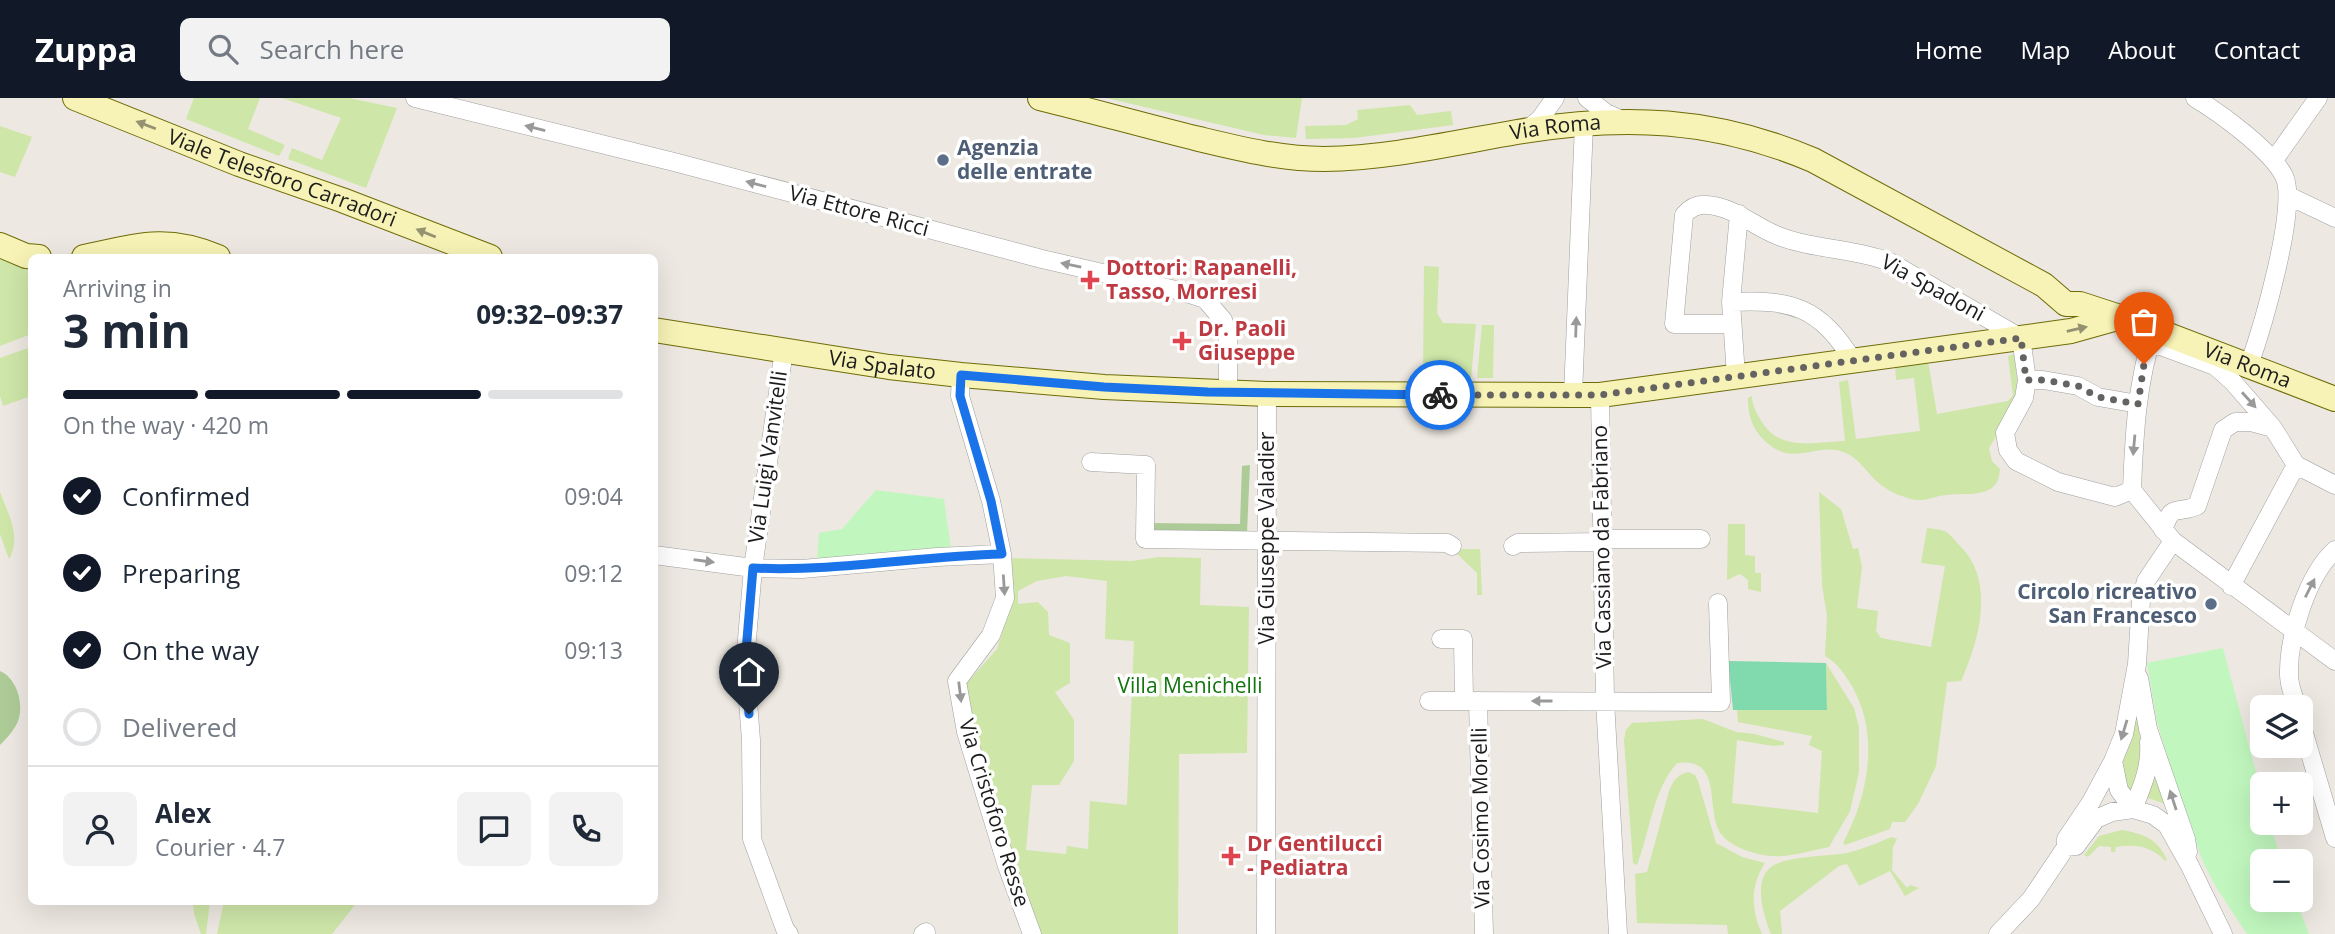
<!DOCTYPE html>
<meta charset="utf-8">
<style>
:root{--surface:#fff;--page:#f2f2f3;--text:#1f2937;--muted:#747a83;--line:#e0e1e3;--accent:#111827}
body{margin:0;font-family:"Open Sans",sans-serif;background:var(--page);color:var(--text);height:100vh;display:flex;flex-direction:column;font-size:26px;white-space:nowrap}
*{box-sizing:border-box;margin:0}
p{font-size:23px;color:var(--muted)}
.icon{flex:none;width:38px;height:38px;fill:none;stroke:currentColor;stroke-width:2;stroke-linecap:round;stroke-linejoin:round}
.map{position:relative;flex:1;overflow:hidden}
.panel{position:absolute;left:28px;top:156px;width:630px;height:651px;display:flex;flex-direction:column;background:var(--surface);border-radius:10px;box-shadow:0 7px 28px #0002}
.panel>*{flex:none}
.tools{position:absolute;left:2250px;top:597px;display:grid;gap:14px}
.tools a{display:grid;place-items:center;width:63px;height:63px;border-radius:10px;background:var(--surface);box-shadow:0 7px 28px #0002;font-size:35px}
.pin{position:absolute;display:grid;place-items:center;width:60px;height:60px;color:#fff;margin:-72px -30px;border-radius:50% 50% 50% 0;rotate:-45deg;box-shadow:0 0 7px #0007}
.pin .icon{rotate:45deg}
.courier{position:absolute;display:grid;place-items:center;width:70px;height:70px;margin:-35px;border:5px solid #1a73e8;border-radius:50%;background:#fff;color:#222;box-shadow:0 2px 9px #0007}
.head em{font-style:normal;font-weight:700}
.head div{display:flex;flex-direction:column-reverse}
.head{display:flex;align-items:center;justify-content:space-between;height:119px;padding:0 35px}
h1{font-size:46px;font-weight:700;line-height:52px}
.bar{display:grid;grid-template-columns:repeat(4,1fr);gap:10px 7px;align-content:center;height:84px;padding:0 35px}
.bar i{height:9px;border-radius:5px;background:var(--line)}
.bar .active{background:var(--accent)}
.bar p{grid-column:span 4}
.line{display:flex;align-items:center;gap:18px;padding:0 35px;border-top:2px solid var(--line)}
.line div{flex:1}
.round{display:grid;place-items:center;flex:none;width:74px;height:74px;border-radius:10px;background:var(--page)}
ol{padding:0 35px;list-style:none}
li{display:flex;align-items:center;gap:21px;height:77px}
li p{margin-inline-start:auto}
li .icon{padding:7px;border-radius:50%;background:var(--accent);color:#fff;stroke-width:4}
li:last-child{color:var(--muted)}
li i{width:38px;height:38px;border:4px solid var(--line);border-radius:50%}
header{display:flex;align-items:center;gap:42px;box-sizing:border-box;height:98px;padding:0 35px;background:var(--accent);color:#fff}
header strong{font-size:33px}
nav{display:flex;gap:38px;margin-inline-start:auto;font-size:24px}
.search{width:490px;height:63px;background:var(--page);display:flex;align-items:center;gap:18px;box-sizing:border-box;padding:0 24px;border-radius:10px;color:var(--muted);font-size:26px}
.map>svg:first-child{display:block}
</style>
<header>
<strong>Zuppa</strong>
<div class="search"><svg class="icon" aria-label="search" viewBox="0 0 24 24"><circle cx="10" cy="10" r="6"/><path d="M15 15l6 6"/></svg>Search here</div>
<nav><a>Home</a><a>Map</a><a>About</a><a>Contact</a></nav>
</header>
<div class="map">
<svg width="2335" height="836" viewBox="0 0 2335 836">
<rect width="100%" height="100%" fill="#ede8e1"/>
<path fill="#cee6a8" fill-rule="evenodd" d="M 194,0 L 260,0 L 248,31 L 285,47 L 279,58 L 186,21 Z
M 282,0 L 349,0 L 397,10 L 366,90 L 288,61 L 292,50 L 322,62 L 341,20 Z
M 1106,0 L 1302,0 L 1296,40 L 1264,37 Z
M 1410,7 L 1417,17 L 1451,13 L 1453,27 L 1354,40 L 1306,41 L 1305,28 L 1346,27 L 1358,21 L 1357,12 Z
M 0,28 L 32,39 L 15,79 L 0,74 Z
M 0,158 L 32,171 L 31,236 L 0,248 Z
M 1424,168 L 1439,169 L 1437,215 L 1443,225 L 1476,226 L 1471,281 L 1428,282 L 1423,277 Z
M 1482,227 L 1494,227 L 1493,280 L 1477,280 Z
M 31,249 L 31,298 L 3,308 L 0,298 L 0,260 Z
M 2014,256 L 2019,296 L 2013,310 L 1989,350 L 1992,363 L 2000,371 C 1999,402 1969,394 1946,397 C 1930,399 1922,406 1905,399 C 1897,397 1888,392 1881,387 C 1869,378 1860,361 1846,355 C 1817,342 1794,371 1765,343 C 1752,331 1748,317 1748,300 L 1752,298 C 1752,308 1757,316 1762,324 C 1780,354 1815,344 1845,343 L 1839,284 L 1848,282 L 1856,341 L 1920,333 L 1914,280 L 1896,282 L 1895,267 L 1928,263 L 1937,316 L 2008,303 L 2013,297 L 2008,258 Z
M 0,394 C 8,416 22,439 9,461 L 0,436 Z
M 1819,394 L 1841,411 L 1853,451 L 1858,450 L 1862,469 L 1857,510 L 1878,513 L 1876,533 L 1881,540 L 1931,549 L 1945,468 L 1921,465 L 1927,430 C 1932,431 1939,431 1944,433 C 1950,435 1955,443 1960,448 C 1996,483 1979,543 1961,583 L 1947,584 L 1936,668 L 1918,706 L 1905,724 L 1892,724 L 1890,731 L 1845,747 L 1843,745 C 1868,698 1880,639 1853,590 C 1846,578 1838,565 1825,558 L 1827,518 L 1822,487 Z
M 1728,426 L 1745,426 L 1745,457 L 1755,458 L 1755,475 L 1761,475 L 1761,494 L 1748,491 L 1748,482 L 1740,476 L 1727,482 Z
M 1452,451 L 1480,451 L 1482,497 L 1477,497 L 1477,475 Z
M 1159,459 L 1201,460 L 1200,507 L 1249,509 L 1247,655 L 1179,656 L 1178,836 L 1039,836 L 1013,767 L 973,635 L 966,586 L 997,551 L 1012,502 L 1010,460 L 1132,463 ZM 1066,478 L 1107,483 L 1105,541 L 1134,543 L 1127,707 L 1090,703 L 1088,751 L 1067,748 L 1066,756 L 1026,752 L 1032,687 L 1059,687 L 1074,663 L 1074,622 L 1055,594 L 1070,585 L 1070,545 L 1049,537 L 1048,514 L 1038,504 L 1018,506 L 1018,493 L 1037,483 Z
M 1826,565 L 1854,610 L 1859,629 L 1859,674 L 1850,713 L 1829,749 C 1812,752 1789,760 1771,758 C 1756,757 1731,749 1722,737 C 1704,714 1725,658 1677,665 C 1653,692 1650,733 1637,767 L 1633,765 L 1624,642 L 1626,632 L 1632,625 L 1703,621 L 1736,634 L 1755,636 L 1784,644 L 1784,647 L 1773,648 L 1737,642 L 1732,705 L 1818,715 L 1822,653 L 1809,647 L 1812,638 L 1738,624 L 1737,612 L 1827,611 Z
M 2138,620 L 2143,660 L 2130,696 L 2119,668 L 2134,621 Z
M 2155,669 L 2172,715 L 2163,705 L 2145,699 Z
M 1688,674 L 1695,677 L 1698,683 L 1716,745 L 1742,759 L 1765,765 C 1750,788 1751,811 1762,836 L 1728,836 L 1727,827 L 1637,825 L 1635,776 L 1647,774 L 1669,693 C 1673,683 1677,677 1688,674 Z
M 2122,732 C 2144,736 2158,741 2167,762 L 2165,763 C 2152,748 2134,746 2116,749 L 2115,754 L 2111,754 L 2111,749 L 2099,748 L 2088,759 L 2084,757 L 2099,738 Z
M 1892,739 L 1897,741 L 1893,749 L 1892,772 L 1907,790 L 1910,787 L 1919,790 L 1905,798 L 1890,773 L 1859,788 L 1847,766 L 1839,768 L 1780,813 L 1782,836 L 1771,836 C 1764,818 1750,778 1776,766 C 1791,759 1823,758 1840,756 C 1858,754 1876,745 1892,739 Z
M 193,803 L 210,803 L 206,836 L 201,836 L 194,816 Z
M 224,803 L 358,803 L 332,836 L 217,836 Z"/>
<path fill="#adcb97" d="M 1250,367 L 1247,435 L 1148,433 L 1149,425 L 1240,426 L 1242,368 Z
M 0,573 C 19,581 26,613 15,629 C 11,636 5,642 0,647 Z"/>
<path fill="#c1f7be" d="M 876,392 L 944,401 L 951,452 L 817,462 L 819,435 L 842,431 Z
M 2223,550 L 2263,701 L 2263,724 L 2269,725 L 2282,763 L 2263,763 L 2263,802 L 2296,802 L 2309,836 L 2247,836 L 2216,789 L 2203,764 L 2176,688 L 2157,624 L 2147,565 Z"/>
<path fill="#81daad" d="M 1728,563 L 1826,565 L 1827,612 L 1733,612 Z"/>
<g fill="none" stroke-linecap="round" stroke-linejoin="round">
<g stroke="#a0a0a0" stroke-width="19">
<path id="street" d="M 415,0 L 674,64 L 1042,161 L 1180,193 L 1205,201 L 1223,222 L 1228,236 L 1228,295
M 1587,0 L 1606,15 L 1622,22
M 2195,0 C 2220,15 2271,52 2284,78 C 2299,107 2261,234 2249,267
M 1525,33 L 1540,21 L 1555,0
M 2274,62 L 2318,0
M 2289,98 L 2335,120
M 1731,204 C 1791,201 1821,209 1853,263
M 1731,226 L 1674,226 L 1684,117 C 1690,110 1697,106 1707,107 C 1734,109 1752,127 1776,137 C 1813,152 1854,150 1890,164 L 2021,240 L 2027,282 L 2024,300 L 2005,335 L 2008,352 L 2016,363 L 2058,384 L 2115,399 L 2132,392
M 2154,232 C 2137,283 2134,338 2132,392 L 2173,443 L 2335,563
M 2150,244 L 2215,268 L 2233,284 L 2273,330
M 784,252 L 753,470 L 745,565 L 751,642 L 752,741 L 785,831 L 789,836
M 961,277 L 960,298 L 991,403 L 1002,456 L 1005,500 L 991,537 L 957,583 L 966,634 L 1007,768 L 1032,836
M 1736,278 L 1731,204 L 1739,116
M 2027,282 L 2043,282 L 2078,288 L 2098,299 L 2138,306
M 1573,297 L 1584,26
M 1600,297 L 1605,602 L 1618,836
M 1091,364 L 1146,367 L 1145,441 L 1447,445 L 1452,448
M 2163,432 C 2173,404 2174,417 2197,408 L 2223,332 L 2235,324 L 2251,324 L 2273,330 L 2296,367
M 1602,441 L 1701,441
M 1513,448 L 1518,445 L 1602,444
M 654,457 L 753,470 L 802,471 L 937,459 L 1002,456
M 2231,488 L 2296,367 L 2335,387
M 1441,541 L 1463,541 L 1464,603
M 2139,580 L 2148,631 L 2186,741 L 2188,754
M 1429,603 L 1721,604 L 1718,505
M 1478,603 L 1484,836
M 2297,609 C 2294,599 2289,588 2289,577 C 2288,540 2307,477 2335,452
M 2301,625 L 2335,740
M 2113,663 L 2119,692 L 2133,711
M 2133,711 C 2142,689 2151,669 2149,644
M 2066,749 L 2066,741 L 2091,704 L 2113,663 L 2124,636 L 2137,566 L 2141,502 L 2146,483 L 2173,443
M 923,836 L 926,834
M 1266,836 L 1267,296
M 1998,836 L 2031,801 L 2066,749 L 2076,748 L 2096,721 L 2112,714 L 2133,711 L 2153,717 L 2167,727 L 2190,768 L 2223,836"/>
</g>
<g stroke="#6e6c08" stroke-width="26">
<g id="secondary">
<path id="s1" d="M 75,0 L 239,66 L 342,102 L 490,159"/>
<path id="s2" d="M 1040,0 C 1093,13 1146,28 1199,41 C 1241,51 1281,61 1324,61 C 1389,60 1453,45 1517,34 C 1623,16 1714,20 1813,62 L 2044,187 L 2066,206 L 2080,206 L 2129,222 L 2335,301"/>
<path d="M 0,147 L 26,158 L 39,159"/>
<path d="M 84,159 C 137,148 165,137 218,159"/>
<path id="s3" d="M 654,232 L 889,269 L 961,277 L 1104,289 L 1267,296 L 1573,297 L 1600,297 L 2071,233 L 2121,219"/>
</g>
</g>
<use href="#street" stroke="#fff" stroke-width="18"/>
<use href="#secondary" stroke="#f7f2b5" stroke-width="24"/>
</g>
<defs><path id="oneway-solid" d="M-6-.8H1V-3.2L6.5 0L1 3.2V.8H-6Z" transform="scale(1.75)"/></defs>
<g fill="#949270">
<use href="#oneway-solid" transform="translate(146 27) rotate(-159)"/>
<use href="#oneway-solid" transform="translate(426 135) rotate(-158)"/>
<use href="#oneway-solid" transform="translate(2077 231) rotate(-13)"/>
</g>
<g fill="#999">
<use href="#oneway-solid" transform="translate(535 30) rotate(-166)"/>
<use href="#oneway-solid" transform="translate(756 86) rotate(-165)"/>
<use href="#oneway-solid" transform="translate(1071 167) rotate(-168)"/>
<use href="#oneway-solid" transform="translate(1576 229) rotate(-88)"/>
<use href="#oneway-solid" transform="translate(2249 302) rotate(48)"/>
<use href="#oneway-solid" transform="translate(2134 347) rotate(95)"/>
<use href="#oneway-solid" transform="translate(704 463) rotate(8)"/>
<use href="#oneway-solid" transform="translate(1004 487) rotate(86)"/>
<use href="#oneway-solid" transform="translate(2310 490) rotate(-63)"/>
<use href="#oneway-solid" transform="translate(960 594) rotate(83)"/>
<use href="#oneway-solid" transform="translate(1542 603) rotate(180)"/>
<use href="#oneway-solid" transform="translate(2124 632) rotate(107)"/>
<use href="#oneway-solid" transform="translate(2173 702) rotate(-108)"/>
</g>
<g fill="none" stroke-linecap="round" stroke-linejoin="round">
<path stroke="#656361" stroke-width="7" stroke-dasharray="0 12.6" d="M 1440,297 L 1600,297 L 2021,240 L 2026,282 L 2043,282 L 2078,288 L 2098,299 L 2138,306 L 2144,266"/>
<path stroke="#1a73e8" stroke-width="9" d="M 749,616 L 745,565 L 753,470 C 836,474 918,458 1002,456 L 991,403 L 960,298 L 961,277 L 1104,289 L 1208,294 L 1440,297"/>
</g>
<g fill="#5c6f8a" stroke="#fff" stroke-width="2.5">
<circle cx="943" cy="62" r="7"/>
<circle cx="2211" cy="506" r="7"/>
</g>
<g fill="#e0444e" stroke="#fff" stroke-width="2.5">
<path d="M1086.5 171.5h7v7h7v7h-7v7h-7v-7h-7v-7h7z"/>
<path d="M1178.5 232.5h7v7h7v7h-7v7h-7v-7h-7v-7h7z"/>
<path d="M1227.5 747.5h7v7h7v7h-7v7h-7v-7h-7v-7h7z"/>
</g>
<g text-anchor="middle" stroke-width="7" stroke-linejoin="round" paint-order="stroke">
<g font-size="21" fill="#1c1c1c" stroke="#fff">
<text dy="7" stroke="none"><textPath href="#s2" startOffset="525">Via Roma</textPath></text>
<text dy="7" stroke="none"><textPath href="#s1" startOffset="222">Viale Telesforo Carradori</textPath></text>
<text transform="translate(859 113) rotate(15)" y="7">Via Ettore Ricci</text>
<text transform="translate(1933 190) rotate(29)" y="7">Via Spadoni</text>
<text dy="7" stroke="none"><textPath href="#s3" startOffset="231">Via Spalato</textPath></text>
<text dy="7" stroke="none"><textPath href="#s2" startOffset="1272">Via Roma</textPath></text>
<text transform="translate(768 359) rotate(-82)" y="7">Via Luigi Vanvitelli</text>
<text transform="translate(1267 440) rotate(-90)" y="7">Via Giuseppe Valadier</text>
<text transform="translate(1602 449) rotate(-91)" y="7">Via Cassiano da Fabriano</text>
<text transform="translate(994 715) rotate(73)" y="7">Via Cristoforo Resse</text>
<text transform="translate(1481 720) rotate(-91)" y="7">Via Cosimo Morelli</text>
</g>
<g font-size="21" font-weight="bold" fill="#4e5e75" stroke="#fff" text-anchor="start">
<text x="957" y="57">Agenzia<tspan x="957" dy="24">delle entrate</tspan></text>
<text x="2197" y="501" text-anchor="end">Circolo ricreativo<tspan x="2197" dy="24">San Francesco</tspan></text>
</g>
<g font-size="21" font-weight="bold" fill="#be3a42" stroke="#fff" text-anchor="start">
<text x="1106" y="177">Dottori: Rapanelli,<tspan x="1106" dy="24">Tasso, Morresi</tspan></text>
<text x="1198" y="238">Dr. Paoli<tspan x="1198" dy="24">Giuseppe</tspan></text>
<text x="1247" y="753">Dr Gentilucci<tspan x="1247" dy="24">- Pediatra</tspan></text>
</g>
<g font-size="21" fill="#12750e" stroke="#fff">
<text x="1190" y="595">Villa Menichelli</text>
</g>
</g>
</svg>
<div class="tools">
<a><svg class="icon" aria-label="layers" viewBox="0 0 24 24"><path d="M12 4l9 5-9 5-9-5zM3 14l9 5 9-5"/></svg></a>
<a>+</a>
<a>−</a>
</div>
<div class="pin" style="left:2144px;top:266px;background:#ea580c"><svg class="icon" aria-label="bag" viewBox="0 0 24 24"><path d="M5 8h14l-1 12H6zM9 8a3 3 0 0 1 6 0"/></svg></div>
<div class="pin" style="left:749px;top:616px;background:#1f2937"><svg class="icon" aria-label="home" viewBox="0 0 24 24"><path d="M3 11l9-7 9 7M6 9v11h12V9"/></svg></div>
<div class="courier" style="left:1440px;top:297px"><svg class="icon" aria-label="bike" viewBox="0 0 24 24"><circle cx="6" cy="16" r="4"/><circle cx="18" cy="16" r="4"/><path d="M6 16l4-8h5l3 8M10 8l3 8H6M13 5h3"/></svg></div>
<section class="panel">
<div class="head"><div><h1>3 min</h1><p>Arriving in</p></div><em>09:32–09:37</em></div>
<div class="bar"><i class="active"></i><i class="active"></i><i class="active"></i><i></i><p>On the way · 420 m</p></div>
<ol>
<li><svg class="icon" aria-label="check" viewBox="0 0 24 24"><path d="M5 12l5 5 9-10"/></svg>Confirmed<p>09:04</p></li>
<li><svg class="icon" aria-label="check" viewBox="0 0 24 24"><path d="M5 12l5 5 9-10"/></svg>Preparing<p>09:12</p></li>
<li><svg class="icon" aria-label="check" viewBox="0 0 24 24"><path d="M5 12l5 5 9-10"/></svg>On the way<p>09:13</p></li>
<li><i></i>Delivered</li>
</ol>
<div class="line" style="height:126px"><a class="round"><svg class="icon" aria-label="person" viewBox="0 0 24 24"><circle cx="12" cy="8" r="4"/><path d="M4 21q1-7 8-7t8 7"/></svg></a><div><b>Alex</b><p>Courier · 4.7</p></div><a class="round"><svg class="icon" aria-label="chat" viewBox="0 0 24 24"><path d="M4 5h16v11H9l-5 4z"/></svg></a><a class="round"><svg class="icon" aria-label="phone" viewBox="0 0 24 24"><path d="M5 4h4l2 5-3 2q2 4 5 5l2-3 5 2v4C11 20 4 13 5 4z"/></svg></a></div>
</section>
</div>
